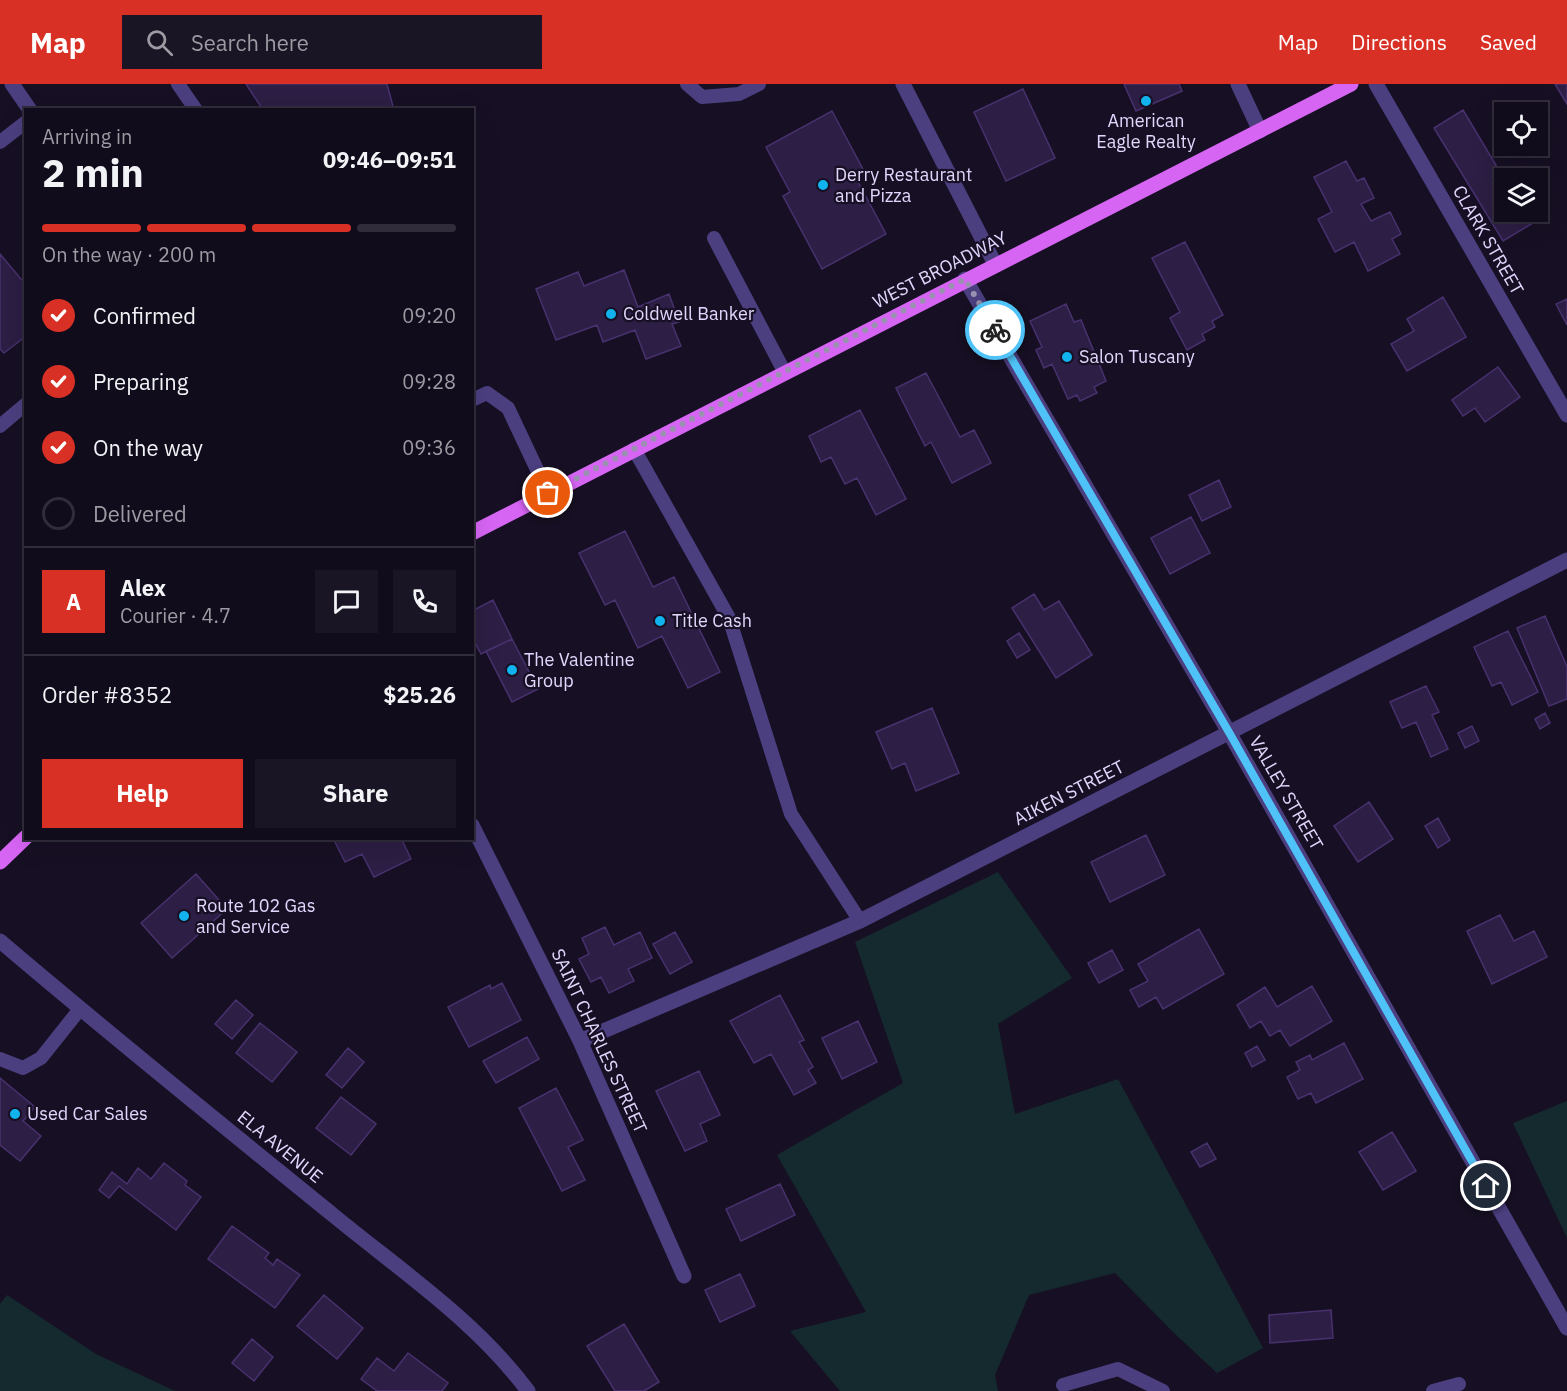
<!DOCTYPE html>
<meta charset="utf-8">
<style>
:root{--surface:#110c1b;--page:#1a1524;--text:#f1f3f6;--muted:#9c9ba3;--line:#302c3a;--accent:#d93025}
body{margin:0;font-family:"IBM Plex Sans",sans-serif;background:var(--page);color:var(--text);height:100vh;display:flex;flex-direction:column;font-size:22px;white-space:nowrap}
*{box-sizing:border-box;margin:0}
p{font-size:20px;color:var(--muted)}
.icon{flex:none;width:33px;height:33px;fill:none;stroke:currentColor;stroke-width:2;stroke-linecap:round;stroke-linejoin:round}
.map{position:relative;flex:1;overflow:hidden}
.panel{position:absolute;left:24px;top:24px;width:450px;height:732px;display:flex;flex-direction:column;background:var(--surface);border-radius:0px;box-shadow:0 6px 24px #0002,0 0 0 2px var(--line)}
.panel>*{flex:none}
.buttons{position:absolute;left:1494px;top:18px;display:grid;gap:12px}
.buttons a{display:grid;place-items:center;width:54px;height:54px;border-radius:0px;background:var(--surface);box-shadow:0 6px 24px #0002,0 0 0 2px var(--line);font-size:30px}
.pin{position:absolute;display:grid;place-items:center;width:51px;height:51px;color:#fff;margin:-26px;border:3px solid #fff;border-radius:50%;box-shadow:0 2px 6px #0007}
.courier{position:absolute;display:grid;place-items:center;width:60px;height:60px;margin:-30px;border:4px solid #4fc3f7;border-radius:50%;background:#fff;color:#222;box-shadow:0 2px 8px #0007}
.summary em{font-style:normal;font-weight:700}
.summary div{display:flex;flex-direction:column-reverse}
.summary{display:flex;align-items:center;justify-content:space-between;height:102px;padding:0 18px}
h1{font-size:39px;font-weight:700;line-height:45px}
.bar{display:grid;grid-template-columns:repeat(4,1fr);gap:9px 6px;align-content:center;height:72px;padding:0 18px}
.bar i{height:8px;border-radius:4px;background:var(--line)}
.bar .active{background:var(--accent)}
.bar p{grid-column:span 4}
.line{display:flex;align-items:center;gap:15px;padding:0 18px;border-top:2px solid var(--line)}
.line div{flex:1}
.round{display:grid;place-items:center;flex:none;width:63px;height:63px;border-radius:0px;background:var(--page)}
ol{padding:0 18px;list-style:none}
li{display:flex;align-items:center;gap:18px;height:66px}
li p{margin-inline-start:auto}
li .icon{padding:6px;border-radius:50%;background:var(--accent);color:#fff;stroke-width:4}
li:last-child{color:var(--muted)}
li i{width:33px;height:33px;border:3px solid var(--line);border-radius:50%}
.action{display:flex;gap:12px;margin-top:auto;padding:12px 18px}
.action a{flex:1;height:69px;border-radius:0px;background:var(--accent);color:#fff;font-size:24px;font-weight:700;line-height:69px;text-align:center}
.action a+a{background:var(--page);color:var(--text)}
header{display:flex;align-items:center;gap:36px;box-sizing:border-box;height:84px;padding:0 30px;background:var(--accent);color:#fff}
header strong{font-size:28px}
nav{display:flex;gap:33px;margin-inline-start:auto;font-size:21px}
.search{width:420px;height:54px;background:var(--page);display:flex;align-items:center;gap:15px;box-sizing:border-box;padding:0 21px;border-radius:0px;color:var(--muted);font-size:22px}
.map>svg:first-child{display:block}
</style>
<header>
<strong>Map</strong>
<div class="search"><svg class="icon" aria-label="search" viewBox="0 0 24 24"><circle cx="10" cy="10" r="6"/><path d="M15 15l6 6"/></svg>Search here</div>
<nav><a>Map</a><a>Directions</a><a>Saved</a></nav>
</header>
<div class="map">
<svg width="1567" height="1307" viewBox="0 0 1567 1307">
<rect width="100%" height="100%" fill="#171024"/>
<path fill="#142a2e" d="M 998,788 L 1072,894 L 998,940 L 1015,1030 L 1118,995 L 1263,1264 L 1217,1289 L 1174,1249 L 1115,1189 L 1029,1211 L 995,1291 L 998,1307 L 840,1307 L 790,1247 L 866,1228 L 777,1071 L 903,999 L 855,858 Z
M 1567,1017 L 1567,1154 L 1513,1039 Z
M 7,1211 L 96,1270 L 175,1307 L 0,1307 L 0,1220 Z"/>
<path fill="#2c1e44" stroke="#48316e" stroke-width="1.5" d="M 246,0 L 387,0 L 394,26 L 263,26 Z
M 1124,0 L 1179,0 L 1182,7 L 1136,27 Z
M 1555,0 L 1567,0 L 1567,20 Z
M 1023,5 L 1055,74 L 1006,97 L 974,28 Z
M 1463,26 L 1503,93 L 1492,100 L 1504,117 L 1504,128 L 1538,128 L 1538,125 L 1543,133 L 1503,157 L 1434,44 Z
M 832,27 L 865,89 L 856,94 L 886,150 L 822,185 L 783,112 L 790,108 L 766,63 Z
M 1346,77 L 1357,97 L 1364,94 L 1374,114 L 1361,120 L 1371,137 L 1390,128 L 1401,150 L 1392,155 L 1400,170 L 1368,187 L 1354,158 L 1335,168 L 1318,135 L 1332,128 L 1314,93 Z
M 1185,158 L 1223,231 L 1212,237 L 1215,243 L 1202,250 L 1205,256 L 1187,266 L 1170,234 L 1180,228 L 1152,174 Z
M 0,170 L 26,201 L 26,252 L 4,269 L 0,265 Z
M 624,186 L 638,223 L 669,210 L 679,238 L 672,240 L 681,262 L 646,275 L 635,246 L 603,258 L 597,241 L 556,256 L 536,205 L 578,188 L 584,202 Z
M 1443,213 L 1466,253 L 1407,287 L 1391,260 L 1414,247 L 1407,235 Z
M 1567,215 L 1567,241 L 1556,220 Z
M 1066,220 L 1074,238 L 1081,236 L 1106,297 L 1094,303 L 1097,309 L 1080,317 L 1077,311 L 1068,315 L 1052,280 L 1044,284 L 1036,266 L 1042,263 L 1030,237 Z
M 1498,283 L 1520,313 L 1485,338 L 1475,324 L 1463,332 L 1452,316 Z
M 926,289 L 960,353 L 974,346 L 991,379 L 952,399 L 931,358 L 925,362 L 896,304 Z
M 860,326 L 906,415 L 876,431 L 857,394 L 845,400 L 831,373 L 821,378 L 809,352 Z
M 1219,396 L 1231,423 L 1202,437 L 1189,411 Z
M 1191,433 L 1210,469 L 1170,490 L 1151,454 Z
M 625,447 L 653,503 L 674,493 L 720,588 L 688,604 L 662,552 L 638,564 L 615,516 L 605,521 L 579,469 Z
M 1034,510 L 1044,526 L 1059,517 L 1092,571 L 1056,594 L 1012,524 Z
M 493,516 L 512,555 L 481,570 L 472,553 L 472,527 Z
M 1545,532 L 1567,583 L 1567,615 L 1549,622 L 1517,544 Z
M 1508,547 L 1538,608 L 1512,621 L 1501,598 L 1492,602 L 1474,563 Z
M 1019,549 L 1030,566 L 1017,574 L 1007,557 Z
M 512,555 L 538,605 L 512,618 L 486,567 Z
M 1426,602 L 1439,628 L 1432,631 L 1448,665 L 1431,673 L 1416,638 L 1402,644 L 1390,618 Z
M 932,624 L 959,689 L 916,707 L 905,679 L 892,685 L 876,648 Z
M 1545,629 L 1550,639 L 1540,645 L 1535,635 Z
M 1472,642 L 1479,657 L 1465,664 L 1458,649 Z
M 1369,718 L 1393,755 L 1358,778 L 1334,742 Z
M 1438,734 L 1450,756 L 1438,764 L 1425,742 Z
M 1146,751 L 1165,791 L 1110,818 L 1091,778 Z
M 333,754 L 401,754 L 411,775 L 374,793 L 362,770 L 345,778 Z
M 196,790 L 227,825 L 172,874 L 141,839 Z
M 1500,831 L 1514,857 L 1534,847 L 1547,873 L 1492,900 L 1467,847 Z
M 605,843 L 614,861 L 640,848 L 652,874 L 628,885 L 634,897 L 609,909 L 601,893 L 591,898 L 579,875 L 589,870 L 582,854 Z
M 1199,845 L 1224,890 L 1163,925 L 1156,913 L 1139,923 L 1130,906 L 1148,897 L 1138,880 Z
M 675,848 L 692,878 L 670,890 L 653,860 Z
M 1112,866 L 1123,886 L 1099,899 L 1088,879 Z
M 502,899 L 521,936 L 469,963 L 448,923 L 490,901 L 491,905 Z
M 1312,902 L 1332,937 L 1290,962 L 1280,946 L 1270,952 L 1261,937 L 1250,944 L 1237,921 L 1265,903 L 1277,923 Z
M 780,911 L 804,956 L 799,958 L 813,983 L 808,986 L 816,999 L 794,1011 L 771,970 L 754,979 L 730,937 Z
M 236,916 L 253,931 L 232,955 L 215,940 Z
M 858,937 L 877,978 L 842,995 L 822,954 Z
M 260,939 L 297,968 L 272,998 L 236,969 Z
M 527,953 L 539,975 L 496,999 L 483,977 Z
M 1344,959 L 1363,995 L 1316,1019 L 1311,1009 L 1298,1015 L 1287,993 L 1300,986 L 1296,978 L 1310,971 L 1312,976 Z
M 1257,962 L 1265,976 L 1252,983 L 1245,969 Z
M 348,964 L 364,978 L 342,1004 L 326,991 Z
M 699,987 L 720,1031 L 700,1040 L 707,1057 L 685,1067 L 656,1007 Z
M 0,994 L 35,1023 L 23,1037 L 41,1052 L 20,1077 L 0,1061 Z
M 556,1004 L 583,1056 L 568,1063 L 585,1096 L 562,1107 L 519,1024 Z
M 341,1013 L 376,1040 L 351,1071 L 316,1044 Z
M 1392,1048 L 1416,1087 L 1383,1106 L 1359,1068 Z
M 1207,1059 L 1216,1075 L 1200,1083 L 1191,1068 Z
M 164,1079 L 187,1097 L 185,1101 L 201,1113 L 176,1146 L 119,1102 L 109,1114 L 99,1106 L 112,1088 L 127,1100 L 138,1084 L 151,1095 Z
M 780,1100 L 795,1131 L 741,1157 L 726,1125 Z
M 232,1142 L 269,1169 L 265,1174 L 273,1181 L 277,1175 L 300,1191 L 275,1224 L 208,1175 Z
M 740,1190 L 755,1222 L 720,1238 L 705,1206 Z
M 324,1211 L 363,1244 L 337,1275 L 297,1242 Z
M 1331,1226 L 1333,1254 L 1270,1259 L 1269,1231 Z
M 624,1240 L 659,1298 L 644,1307 L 615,1307 L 587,1262 Z
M 252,1255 L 273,1273 L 254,1297 L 232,1279 Z
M 408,1269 L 448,1299 L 442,1307 L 377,1307 L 361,1295 L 377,1274 L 394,1287 Z"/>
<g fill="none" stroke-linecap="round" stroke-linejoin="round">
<path stroke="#4c3f80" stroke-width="14" d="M 178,0 L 196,26
M 687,0 L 702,13 L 739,10 L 759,0
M 0,58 L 26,38
M 714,154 L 784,287
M 472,316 L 487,309 L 508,324 L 548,409
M 0,342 L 26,320
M 634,365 L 729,534 L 791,730 L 860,837
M 0,975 L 23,984 L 41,974 L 80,925
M 1063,1301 L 1118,1285 L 1163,1307
M 1433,1307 L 1459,1300"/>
<path stroke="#4c3f80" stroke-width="15" d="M 12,0 L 30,26
M 903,0 L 995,180
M 1238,0 L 1260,47
M 1376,0 L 1567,331
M 965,195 L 1230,650 L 1567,1244
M 472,741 L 580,957 L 684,1192
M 0,857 C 109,950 221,1040 333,1131 C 400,1186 476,1237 528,1307
M 580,957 L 860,837 L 1567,476"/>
<path stroke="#d765f4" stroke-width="15" d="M 472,449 L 1351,0
M 0,778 L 26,753"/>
</g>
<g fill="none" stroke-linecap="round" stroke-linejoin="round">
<path stroke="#9a91b0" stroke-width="6" stroke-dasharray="0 10.8" d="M 548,409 L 965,195 L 995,246"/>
<path stroke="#4fc3f7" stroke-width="8" d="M 995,246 L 1230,650 L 1486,1102"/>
</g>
<g fill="#11b3ee" stroke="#171024" stroke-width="2">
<circle cx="1146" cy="17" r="6"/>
<circle cx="823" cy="101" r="6"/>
<circle cx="611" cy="230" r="6"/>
<circle cx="1067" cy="273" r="6"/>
<circle cx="660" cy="537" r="6"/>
<circle cx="512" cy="586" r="6"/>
<circle cx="184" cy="832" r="6"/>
<circle cx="15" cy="1030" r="6"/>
</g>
<g text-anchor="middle" stroke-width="4.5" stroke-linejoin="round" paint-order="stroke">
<g font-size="18" fill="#e1d6fc" stroke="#171024" text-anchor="start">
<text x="1146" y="43" text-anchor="middle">American<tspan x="1146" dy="21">Eagle Realty</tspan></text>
<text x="835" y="97">Derry Restaurant<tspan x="835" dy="21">and Pizza</tspan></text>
<text x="623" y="236">Coldwell Banker</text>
<text x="1079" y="279">Salon Tuscany</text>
<text x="672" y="543">Title Cash</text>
<text x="524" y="582">The Valentine<tspan x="524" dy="21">Group</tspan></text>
<text x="196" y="828">Route 102 Gas<tspan x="196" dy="21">and Service</tspan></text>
<text x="27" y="1036">Used Car Sales</text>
</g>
<g font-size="18" fill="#e1d6fc" stroke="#171024">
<text transform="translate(1488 156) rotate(60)" y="6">CLARK STREET</text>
<text transform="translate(940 186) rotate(-27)" y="6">WEST BROADWAY</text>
<text transform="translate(1069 709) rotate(-27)" y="6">AIKEN STREET</text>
<text transform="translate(1286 709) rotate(60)" y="6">VALLEY STREET</text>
<text transform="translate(599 957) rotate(65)" y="6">SAINT CHARLES STREET</text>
<text transform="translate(280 1063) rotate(39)" y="6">ELA AVENUE</text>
</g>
</g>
</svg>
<div class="buttons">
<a><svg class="icon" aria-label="locate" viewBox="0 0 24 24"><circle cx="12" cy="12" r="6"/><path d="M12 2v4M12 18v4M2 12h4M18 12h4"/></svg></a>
<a><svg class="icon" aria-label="layers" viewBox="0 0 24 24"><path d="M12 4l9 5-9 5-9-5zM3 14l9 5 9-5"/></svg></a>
</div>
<div class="pin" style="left:548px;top:409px;background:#ea580c"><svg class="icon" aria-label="bag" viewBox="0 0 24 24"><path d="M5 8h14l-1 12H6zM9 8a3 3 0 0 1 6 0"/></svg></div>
<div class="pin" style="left:1486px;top:1102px;background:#1f2937"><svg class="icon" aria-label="home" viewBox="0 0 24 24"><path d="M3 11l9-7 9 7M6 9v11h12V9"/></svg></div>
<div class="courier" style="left:995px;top:246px"><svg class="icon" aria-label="bike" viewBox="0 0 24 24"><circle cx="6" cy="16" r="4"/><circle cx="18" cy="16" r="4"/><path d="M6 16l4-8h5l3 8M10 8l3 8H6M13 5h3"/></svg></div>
<section class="panel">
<div class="summary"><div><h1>2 min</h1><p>Arriving in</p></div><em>09:46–09:51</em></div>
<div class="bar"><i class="active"></i><i class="active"></i><i class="active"></i><i></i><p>On the way · 200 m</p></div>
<ol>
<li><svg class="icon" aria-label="check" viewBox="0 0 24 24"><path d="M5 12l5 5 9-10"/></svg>Confirmed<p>09:20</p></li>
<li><svg class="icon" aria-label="check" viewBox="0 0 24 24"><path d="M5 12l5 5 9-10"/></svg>Preparing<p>09:28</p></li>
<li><svg class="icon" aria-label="check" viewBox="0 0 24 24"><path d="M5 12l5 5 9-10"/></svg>On the way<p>09:36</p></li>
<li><i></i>Delivered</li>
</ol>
<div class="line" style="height:108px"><b class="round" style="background:var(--accent);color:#fff">A</b><div><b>Alex</b><p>Courier · 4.7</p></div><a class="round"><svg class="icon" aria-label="chat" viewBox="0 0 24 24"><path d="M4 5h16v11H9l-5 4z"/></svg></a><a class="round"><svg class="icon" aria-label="phone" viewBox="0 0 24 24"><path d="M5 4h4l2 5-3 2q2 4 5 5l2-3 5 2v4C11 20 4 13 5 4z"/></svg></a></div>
<div class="line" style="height:78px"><div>Order #8352</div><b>$25.26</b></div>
<div class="action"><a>Help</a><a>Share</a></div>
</section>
</div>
